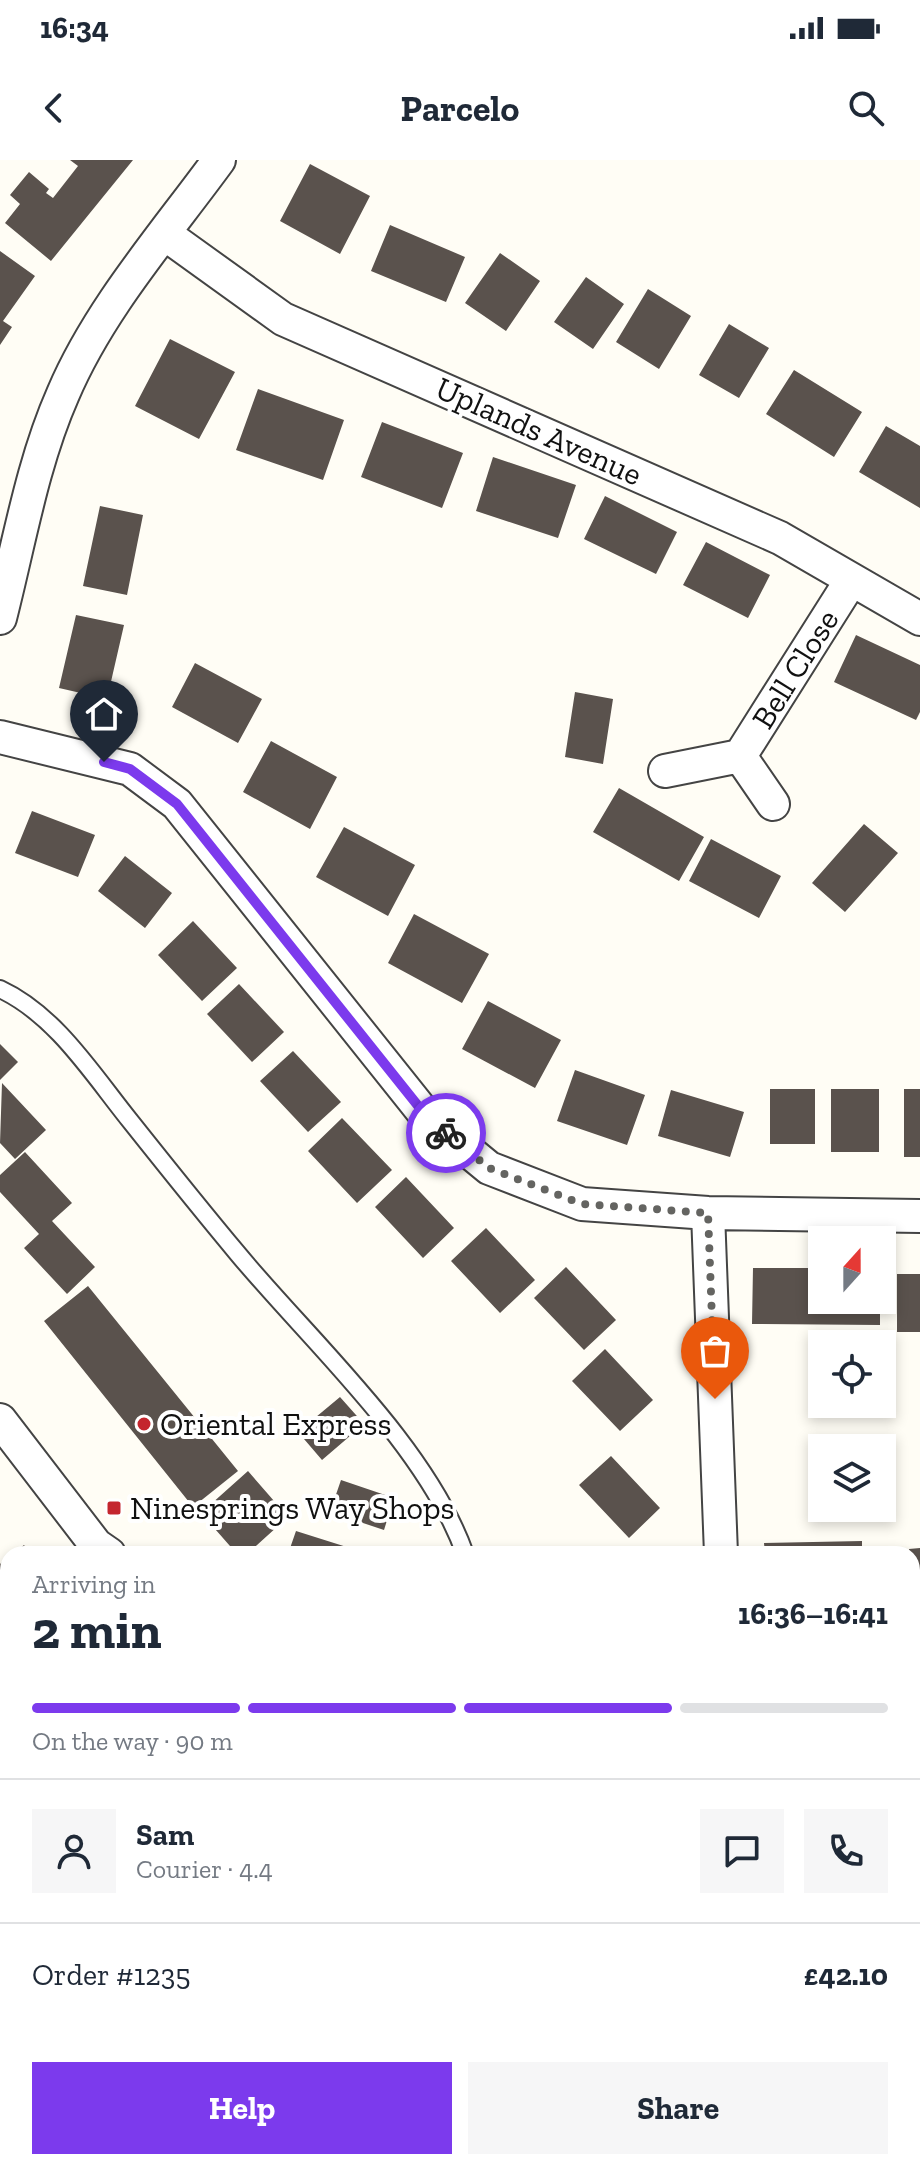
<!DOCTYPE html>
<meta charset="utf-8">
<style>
:root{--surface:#fff;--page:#f6f6f7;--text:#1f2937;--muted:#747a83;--line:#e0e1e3;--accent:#7c3aed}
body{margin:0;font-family:"Zilla Slab",serif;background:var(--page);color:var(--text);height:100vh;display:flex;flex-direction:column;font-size:30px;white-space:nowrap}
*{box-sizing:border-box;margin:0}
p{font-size:26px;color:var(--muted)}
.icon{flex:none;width:44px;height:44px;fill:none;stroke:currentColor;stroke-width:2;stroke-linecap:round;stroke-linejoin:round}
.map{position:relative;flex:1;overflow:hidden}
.sheet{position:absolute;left:0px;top:1386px;width:920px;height:624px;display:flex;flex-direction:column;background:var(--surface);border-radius:24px 24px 0 0;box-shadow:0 4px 12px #0003}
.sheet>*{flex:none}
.needle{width:52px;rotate:21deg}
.controls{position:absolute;left:808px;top:1066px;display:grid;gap:16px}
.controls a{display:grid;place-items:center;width:88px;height:88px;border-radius:0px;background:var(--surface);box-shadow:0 4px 12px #0003;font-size:40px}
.pin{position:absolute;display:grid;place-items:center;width:68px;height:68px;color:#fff;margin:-82px -34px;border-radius:50% 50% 50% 0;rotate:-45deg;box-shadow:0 0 8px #0007}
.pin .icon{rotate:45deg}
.courier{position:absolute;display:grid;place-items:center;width:80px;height:80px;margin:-40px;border:6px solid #7c3aed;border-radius:50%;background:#fff;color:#222;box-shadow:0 2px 10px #0007}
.head em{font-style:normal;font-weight:800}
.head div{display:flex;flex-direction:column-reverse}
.head{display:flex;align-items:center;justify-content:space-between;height:136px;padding:0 32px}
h1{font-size:52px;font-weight:800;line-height:60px}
.bar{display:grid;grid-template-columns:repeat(4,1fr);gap:12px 8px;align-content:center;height:96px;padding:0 32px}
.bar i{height:10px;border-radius:6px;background:var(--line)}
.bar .active{background:var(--accent)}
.bar p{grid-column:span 4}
.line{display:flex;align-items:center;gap:20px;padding:0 32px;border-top:2px solid var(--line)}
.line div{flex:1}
.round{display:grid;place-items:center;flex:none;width:84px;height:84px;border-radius:0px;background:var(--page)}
.primary-button{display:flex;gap:16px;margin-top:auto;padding:16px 32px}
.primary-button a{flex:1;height:92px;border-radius:0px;background:var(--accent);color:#fff;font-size:32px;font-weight:800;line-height:92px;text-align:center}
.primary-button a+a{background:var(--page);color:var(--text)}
.status{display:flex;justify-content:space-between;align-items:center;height:56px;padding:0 40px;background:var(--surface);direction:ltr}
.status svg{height:22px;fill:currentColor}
header{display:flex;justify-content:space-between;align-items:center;height:104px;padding:0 32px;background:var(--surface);font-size:36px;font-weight:800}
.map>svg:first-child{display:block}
</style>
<div class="status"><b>16:34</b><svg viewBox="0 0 49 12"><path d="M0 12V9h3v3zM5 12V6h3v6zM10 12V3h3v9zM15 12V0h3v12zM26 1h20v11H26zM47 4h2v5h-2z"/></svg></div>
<header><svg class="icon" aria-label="back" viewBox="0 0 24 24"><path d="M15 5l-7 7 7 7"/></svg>Parcelo<svg class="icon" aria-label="search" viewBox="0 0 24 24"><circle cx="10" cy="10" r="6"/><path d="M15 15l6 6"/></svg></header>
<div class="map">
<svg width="920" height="2010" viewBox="0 0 920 2010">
<defs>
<pattern id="grass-dots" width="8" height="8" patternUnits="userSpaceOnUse" patternTransform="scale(2)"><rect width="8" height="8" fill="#d5ebbd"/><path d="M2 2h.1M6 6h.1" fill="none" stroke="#b6c8a1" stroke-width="1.8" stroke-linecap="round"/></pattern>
</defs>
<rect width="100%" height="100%" fill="#fffdf5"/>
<path fill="url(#grass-dots)" d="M 920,1919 L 920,2010 L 174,2010 L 186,2002 L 912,2002 L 912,1927 Z"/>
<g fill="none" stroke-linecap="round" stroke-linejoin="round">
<path stroke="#3f96cf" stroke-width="11" d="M 912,1808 L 920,1809
M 120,2010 L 134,2002"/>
</g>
<path fill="#5a524d" d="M 70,0 L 133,0 L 51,101 L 5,63 L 20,44 L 10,35 L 29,12 L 49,29 L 46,33 L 53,38 L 78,6 Z
M 310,4 L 370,36 L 340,94 L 280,61 Z
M 390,65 L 465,97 L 446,142 L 371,111 Z
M 0,91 L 35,116 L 3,161 L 12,167 L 0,185 Z
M 500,93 L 540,121 L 506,171 L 465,143 Z
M 586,117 L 624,144 L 593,189 L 554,162 Z
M 648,129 L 691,156 L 659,209 L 616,182 Z
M 729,164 L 769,188 L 739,238 L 699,215 Z
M 170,179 L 235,212 L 199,279 L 135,246 Z
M 794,210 L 862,252 L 834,297 L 766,254 Z
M 258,229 L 344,260 L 323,320 L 236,290 Z
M 382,262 L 463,293 L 442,348 L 361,317 Z
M 886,266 L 920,286 L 920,348 L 859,312 Z
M 493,297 L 576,325 L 558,378 L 476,351 Z
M 605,336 L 677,372 L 656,414 L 584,379 Z
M 100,346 L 143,355 L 127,435 L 83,426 Z
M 706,382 L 770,415 L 748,458 L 683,425 Z
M 76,455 L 124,465 L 107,539 L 59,528 Z
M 856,475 L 920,505 L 920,552 L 916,560 L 834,522 Z
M 195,503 L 262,539 L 238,583 L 172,547 Z
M 575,532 L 613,539 L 603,604 L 565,597 Z
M 271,581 L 337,617 L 310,669 L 243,632 Z
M 619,628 L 704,677 L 679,721 L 593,672 Z
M 32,651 L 95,675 L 78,717 L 15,693 Z
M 864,664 L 898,693 L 845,752 L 812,723 Z
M 344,667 L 415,705 L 388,756 L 316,717 Z
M 711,679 L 781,716 L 759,758 L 689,721 Z
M 125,696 L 172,733 L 145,768 L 98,731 Z
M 414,754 L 489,794 L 462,843 L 388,803 Z
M 193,761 L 237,808 L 202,841 L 158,795 Z
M 239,824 L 284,872 L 252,902 L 207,854 Z
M 488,841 L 561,880 L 535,928 L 462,889 Z
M 0,884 L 18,902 L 0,920 Z
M 293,891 L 341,942 L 308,972 L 260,921 Z
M 575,910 L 645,935 L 627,985 L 557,961 Z
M 2,923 L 46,970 L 15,999 L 0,983 Z
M 770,929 L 815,929 L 815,984 L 770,984 Z
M 831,929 L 879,929 L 879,992 L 831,992 Z
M 904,929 L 920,929 L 920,997 L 904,997 Z
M 671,930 L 744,952 L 730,997 L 658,976 Z
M 342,958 L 392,1010 L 357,1043 L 308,991 Z
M 25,992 L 72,1043 L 52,1061 L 95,1107 L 67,1134 L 24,1088 L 39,1074 L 0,1032 L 0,1015 Z
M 406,1017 L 454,1068 L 423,1098 L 375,1047 Z
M 486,1068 L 535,1120 L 500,1153 L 451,1101 Z
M 566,1107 L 616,1160 L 584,1190 L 534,1138 Z
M 753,1108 L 822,1108 L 822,1140 L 880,1140 L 880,1165 L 752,1164 Z
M 897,1114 L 920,1114 L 920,1172 L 897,1172 Z
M 88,1126 L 238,1311 L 193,1347 L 44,1161 Z
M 605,1189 L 653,1240 L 620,1271 L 572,1221 Z
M 340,1237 L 364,1264 L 322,1300 L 298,1272 Z
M 611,1296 L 660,1348 L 629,1378 L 579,1325 Z
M 248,1311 L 288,1357 L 247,1394 L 237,1394 L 201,1353 Z
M 341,1320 L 394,1338 L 384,1370 L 330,1352 Z
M 296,1371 L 353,1389 L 351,1394 L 288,1394 Z
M 862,1381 L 862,1394 L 765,1394 L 764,1383 Z
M 24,1385 L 30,1394 L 13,1394 Z
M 920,1388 L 920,1441 L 912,1441 L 909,1389 Z
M 8,1398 L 8,1436 L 0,1439 L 0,1404 Z
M 912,1595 L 920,1595 L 920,1653 L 912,1653 Z
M 0,1681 L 8,1690 L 8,1699 L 0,1706 Z"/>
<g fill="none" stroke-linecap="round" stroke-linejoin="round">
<g stroke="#444" stroke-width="20">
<path id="lane" d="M 0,829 C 56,855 93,915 131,962 C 166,1006 202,1051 238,1094 C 311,1182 427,1286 465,1394"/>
</g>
<g stroke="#444" stroke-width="36">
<path id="street" d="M 165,74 L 283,159 L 780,378 L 920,459
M 0,458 C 19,384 32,304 63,234 C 99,149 165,74 219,0
M 0,577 L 130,609 L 177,644 L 427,957 L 489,1008 L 582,1044 L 708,1053 L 920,1056
M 740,596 L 773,644
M 665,611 L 740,596 L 850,422
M 708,1053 L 721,1394
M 0,1260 L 96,1385 L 109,1394
M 912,1523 L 920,1523
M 0,1764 L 8,1758"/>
</g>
<path stroke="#333" stroke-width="5" stroke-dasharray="8 4" stroke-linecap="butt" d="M 0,1633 L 8,1641
M 912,1780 L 920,1780
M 912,1829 L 920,1830
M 74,2010 L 87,2002
M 157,2010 L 169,2002"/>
<use href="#lane" stroke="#fff" stroke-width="16"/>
<use href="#street" stroke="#fff" stroke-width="32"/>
</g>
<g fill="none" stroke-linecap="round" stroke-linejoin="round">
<path stroke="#646461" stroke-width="8" stroke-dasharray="0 14.4" d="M 446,973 L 489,1008 L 582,1044 L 708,1053 L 715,1239"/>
<path stroke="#7c3aed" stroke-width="10" d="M 104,602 L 130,609 L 177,644 L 427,957 L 446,973"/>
</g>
<g fill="#c4262e" stroke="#fff" stroke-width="3">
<circle cx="144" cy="1264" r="8"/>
<rect x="106" y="1340" width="16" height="16" rx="4"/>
</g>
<g text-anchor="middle" stroke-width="8" stroke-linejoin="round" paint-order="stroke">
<g font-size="32" fill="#111" stroke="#fff">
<text transform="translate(539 271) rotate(24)" y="11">Uplands Avenue</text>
<text transform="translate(795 509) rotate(-58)" y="11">Bell Close</text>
</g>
<g font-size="32" fill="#111" stroke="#fff" text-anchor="start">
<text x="160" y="1275">Oriental Express</text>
<text x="130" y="1359">Ninesprings Way Shops</text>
</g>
</g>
</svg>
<div class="controls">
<a><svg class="needle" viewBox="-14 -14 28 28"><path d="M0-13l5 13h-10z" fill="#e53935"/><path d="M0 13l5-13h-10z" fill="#747a83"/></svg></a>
<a><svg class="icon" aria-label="locate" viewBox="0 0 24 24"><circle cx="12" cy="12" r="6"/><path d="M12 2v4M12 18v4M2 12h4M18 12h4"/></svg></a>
<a><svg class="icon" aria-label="layers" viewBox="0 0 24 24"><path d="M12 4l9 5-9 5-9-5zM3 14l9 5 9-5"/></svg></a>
</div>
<div class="pin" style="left:715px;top:1239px;background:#ea580c"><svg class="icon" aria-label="bag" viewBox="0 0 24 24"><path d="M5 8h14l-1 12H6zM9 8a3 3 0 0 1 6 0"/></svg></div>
<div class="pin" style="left:104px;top:602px;background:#1f2937"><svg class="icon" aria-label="home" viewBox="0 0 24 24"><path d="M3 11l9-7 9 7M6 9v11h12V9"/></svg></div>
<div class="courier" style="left:446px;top:973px"><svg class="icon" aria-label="bike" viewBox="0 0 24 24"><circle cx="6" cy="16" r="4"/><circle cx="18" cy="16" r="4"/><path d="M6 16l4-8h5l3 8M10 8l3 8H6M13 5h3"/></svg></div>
<section class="sheet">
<div class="head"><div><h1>2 min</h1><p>Arriving in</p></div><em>16:36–16:41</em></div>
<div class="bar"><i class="active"></i><i class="active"></i><i class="active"></i><i></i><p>On the way · 90 m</p></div>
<div class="line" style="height:144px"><a class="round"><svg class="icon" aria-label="person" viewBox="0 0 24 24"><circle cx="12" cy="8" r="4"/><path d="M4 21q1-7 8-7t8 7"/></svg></a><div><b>Sam</b><p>Courier · 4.4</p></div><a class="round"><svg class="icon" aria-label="chat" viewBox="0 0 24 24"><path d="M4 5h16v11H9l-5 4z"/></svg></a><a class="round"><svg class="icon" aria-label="phone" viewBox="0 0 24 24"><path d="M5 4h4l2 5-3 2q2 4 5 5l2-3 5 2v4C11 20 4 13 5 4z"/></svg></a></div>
<div class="line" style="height:104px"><div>Order #1235</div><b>£42.10</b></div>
<div class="primary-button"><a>Help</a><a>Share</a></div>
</section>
</div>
